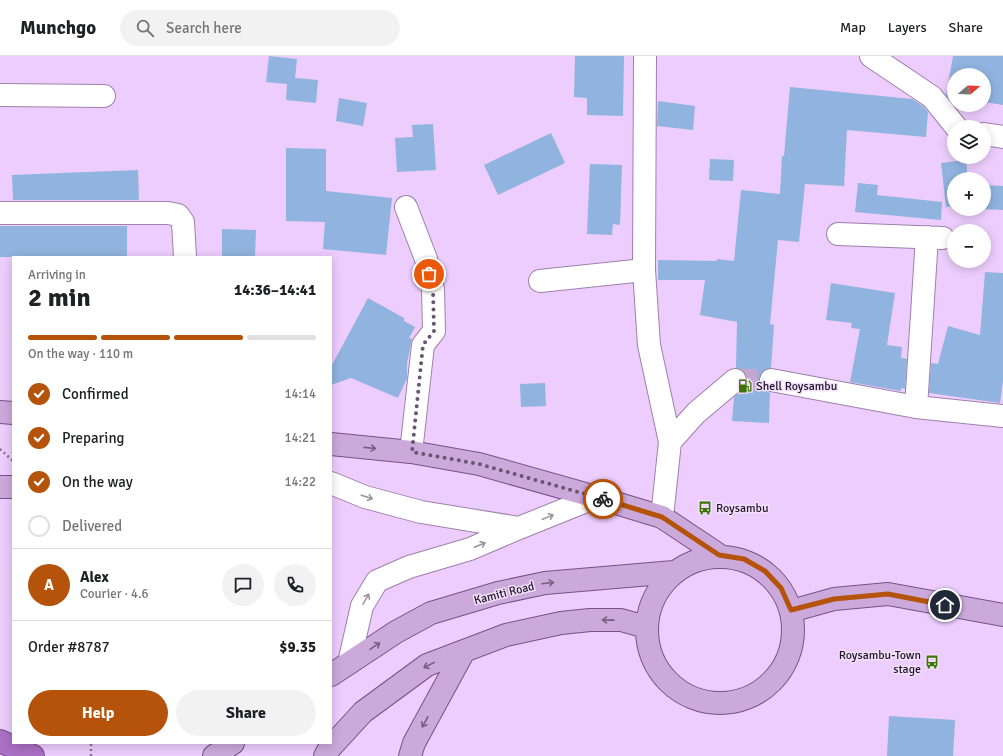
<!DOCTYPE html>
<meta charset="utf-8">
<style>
:root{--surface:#fff;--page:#f2f2f2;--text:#202124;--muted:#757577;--line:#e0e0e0;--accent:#b45309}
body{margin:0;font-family:Signika,sans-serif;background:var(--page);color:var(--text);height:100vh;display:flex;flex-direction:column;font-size:15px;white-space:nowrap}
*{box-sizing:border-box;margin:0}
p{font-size:13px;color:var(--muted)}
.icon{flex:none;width:22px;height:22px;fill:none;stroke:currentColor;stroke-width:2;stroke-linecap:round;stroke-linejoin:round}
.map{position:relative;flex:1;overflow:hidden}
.details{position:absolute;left:12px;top:200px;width:320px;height:488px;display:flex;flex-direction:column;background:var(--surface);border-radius:0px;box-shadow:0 2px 10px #0003}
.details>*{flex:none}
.needle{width:26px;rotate:71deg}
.fabs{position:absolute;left:947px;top:12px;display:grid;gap:8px}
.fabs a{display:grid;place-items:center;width:44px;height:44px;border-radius:50%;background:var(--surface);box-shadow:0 2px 10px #0003;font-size:20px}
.pin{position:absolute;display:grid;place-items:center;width:34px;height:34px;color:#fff;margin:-17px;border:2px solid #fff;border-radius:50%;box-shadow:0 1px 4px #0007}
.courier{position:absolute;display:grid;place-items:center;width:40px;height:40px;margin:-20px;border:3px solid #b45309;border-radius:50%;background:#fff;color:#222;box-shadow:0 1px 5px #0007}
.summary em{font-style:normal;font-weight:800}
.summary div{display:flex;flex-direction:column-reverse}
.summary{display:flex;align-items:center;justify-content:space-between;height:68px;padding:0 16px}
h1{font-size:26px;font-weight:800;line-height:30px}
.bar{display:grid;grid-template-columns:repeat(4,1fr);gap:6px 4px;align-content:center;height:48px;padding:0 16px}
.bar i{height:5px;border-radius:3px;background:var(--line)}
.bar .active{background:var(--accent)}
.bar p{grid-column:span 4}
.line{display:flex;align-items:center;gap:10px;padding:0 16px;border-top:1px solid var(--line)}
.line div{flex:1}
.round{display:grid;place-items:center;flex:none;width:42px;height:42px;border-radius:21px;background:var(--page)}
ol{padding:0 16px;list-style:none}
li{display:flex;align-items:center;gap:12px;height:44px}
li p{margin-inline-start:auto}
li .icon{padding:4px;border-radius:50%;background:var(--accent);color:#fff;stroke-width:4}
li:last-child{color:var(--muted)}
li i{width:22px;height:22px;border:2px solid var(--line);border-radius:50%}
.cta{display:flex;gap:8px;margin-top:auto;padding:8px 16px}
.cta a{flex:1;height:46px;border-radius:24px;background:var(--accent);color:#fff;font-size:16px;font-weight:800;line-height:46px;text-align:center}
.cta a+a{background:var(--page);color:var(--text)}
header{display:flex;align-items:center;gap:24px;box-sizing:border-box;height:56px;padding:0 20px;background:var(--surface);border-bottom:1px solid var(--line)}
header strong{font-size:19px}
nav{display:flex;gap:22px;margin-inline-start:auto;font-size:14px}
.search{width:280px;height:36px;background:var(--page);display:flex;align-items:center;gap:10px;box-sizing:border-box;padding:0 14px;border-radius:22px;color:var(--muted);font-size:15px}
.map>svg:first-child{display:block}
</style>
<header>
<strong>Munchgo</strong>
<div class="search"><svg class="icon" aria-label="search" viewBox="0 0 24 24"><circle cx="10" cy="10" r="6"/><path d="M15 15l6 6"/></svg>Search here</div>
<nav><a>Map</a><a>Layers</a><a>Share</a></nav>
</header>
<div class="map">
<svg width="1003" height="700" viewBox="0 0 1003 700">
<rect width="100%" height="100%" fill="#edcdfd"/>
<path fill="#90b3df" d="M 269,0 L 297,3 L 295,22 L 318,24 L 316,47 L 286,44 L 287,28 L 266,26 Z
M 575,0 L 624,0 L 623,60 L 587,59 L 587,42 L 574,41 Z
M 953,0 L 1003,0 L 1003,49 L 984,46 L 984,19 L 954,19 L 954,48 L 946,39 Z
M 790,31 L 912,43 L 923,50 L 928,56 L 926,81 L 847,74 L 844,130 L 805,128 L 799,186 L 778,184 L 770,268 L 774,269 L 771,312 L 762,316 L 759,322 L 759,328 L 763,333 L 770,337 L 769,367 L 732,365 L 734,341 L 743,333 L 747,328 L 747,322 L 744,316 L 736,312 L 737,266 L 700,259 L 705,224 L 658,224 L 658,204 L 717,205 L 717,203 L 734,205 L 741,134 L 780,138 L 782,100 L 784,100 Z
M 339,42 L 367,47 L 363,70 L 336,65 Z
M 658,45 L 695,50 L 693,74 L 657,70 Z
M 954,49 L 973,49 L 972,55 L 957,52 Z
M 433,68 L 436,114 L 397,116 L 395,82 L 413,81 L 412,69 Z
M 551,77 L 565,107 L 498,139 L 484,109 Z
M 286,92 L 326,93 L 326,135 L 392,142 L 386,199 L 323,193 L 325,166 L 286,165 Z
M 710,103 L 734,104 L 733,125 L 709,124 Z
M 966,104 L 968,123 L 954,123 L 954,150 L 946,151 L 941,107 Z
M 590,108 L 622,109 L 620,169 L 613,168 L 612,179 L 587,178 Z
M 138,114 L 139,144 L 13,144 L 12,119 Z
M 858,127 L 878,129 L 877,139 L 942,146 L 941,164 L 855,156 Z
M 984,129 L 1003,130 L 1003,154 L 982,153 L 984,153 Z
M 0,170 L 127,170 L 127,201 L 0,201 Z
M 222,173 L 256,174 L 255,201 L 222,201 Z
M 985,216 L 1003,217 L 1003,325 L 1000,347 L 929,337 L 931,307 L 938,308 L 948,270 L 980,279 Z
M 831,227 L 895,237 L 887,289 L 902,291 L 901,302 L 907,303 L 905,333 L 901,332 L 901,335 L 850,326 L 860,273 L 851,272 L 852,267 L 826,264 Z
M 368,242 L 404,262 L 404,265 L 415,271 L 409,282 L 412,283 L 407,307 L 407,322 L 398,342 L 351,322 L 331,329 L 331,311 Z
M 545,327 L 546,350 L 521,351 L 520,328 Z
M 889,660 L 955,664 L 953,700 L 887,700 Z"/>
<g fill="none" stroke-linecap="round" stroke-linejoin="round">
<path stroke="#c4a8d2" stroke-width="22" stroke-dasharray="22 11" stroke-linecap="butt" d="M 735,324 L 771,324"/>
<g stroke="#9e80ac" stroke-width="24">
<path id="minor" d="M 645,0 L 644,214 L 649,289 L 670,386 L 662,461
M 871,0 L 932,41 L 956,71
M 0,39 L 104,40
M 984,78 L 1003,81
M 406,151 L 426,203 L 433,233 L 434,275 L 423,289 L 411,396
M 0,157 L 168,157 L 178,159 L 183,166 L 185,201
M 838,178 L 943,182
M 540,225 L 644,214
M 771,324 L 916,351 L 1003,360
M 916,351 L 927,181
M 670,386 L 696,357 L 735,324
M 331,427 L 365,441 L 421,456 L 519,472 L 596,441
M 349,607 L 362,550 L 377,525 L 409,511 L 470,493 L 519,472"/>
</g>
<g stroke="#79508c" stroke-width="24">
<path id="major" d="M 0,356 L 13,357
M 331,388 L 411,396 L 479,408 L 596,441 L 662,461 L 719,499
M 0,431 L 13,431
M647 574a73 73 0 1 1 146 0a73 73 0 1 1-146 0Z
M 791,555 L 834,543 L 888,538 L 1003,559
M 331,619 L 396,576 L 431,557 L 498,537 L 545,527 L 674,516
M 214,700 L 233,687
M 325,700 L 329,693 L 363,656 L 427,609 L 506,579 L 561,567 L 590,564 L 621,564 L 646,571
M 410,700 L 414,687 L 464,595"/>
</g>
<g stroke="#79508c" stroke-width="24">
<path id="highway" d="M 0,685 L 33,700"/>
</g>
<path stroke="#8b7596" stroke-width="2.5" stroke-dasharray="2 3" stroke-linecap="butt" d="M 0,393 L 13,405
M 91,700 L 91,687"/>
<use href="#minor" stroke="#fff" stroke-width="22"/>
<use href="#major" stroke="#cba9db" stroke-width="22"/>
<use href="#highway" stroke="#a970c3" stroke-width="22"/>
</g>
<defs><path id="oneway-shaft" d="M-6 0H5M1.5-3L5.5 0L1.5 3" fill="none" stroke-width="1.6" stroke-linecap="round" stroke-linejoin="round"/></defs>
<g stroke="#765f80">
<use href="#oneway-shaft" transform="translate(370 392) rotate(6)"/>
<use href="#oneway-shaft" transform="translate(548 527) rotate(-7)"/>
<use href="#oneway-shaft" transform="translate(608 564) rotate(-179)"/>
<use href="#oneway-shaft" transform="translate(375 590) rotate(-34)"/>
<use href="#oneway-shaft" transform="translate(429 609) rotate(154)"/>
<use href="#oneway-shaft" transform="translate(425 666) rotate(119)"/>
</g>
<g stroke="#9b969d">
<use href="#oneway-shaft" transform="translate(367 441) rotate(18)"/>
<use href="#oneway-shaft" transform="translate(548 461) rotate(-22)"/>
<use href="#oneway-shaft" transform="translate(480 489) rotate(-23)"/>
<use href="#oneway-shaft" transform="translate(366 543) rotate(-60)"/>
</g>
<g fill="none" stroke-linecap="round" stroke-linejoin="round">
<path stroke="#685571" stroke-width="4" stroke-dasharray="0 7.2" d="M 429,218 L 433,233 L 434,275 L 423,289 L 412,396 L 479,408 L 603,443"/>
<path stroke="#b45309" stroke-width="5" d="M 603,443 L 662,461 L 719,499 L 744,503 L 765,515 L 781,532 L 791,554 L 834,543 L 888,538 L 945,549"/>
</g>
<defs>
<g id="fuel-bare" transform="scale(1.08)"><path d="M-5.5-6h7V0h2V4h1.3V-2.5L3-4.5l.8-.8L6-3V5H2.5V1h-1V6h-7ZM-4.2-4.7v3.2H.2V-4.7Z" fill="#3c7301" stroke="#f3e0fd" stroke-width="2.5" paint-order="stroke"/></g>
<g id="bus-bare" transform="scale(1.08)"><path d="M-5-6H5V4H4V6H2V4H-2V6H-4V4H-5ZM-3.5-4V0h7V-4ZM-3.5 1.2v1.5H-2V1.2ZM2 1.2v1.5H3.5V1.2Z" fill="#3c7301" stroke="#f3e0fd" stroke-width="2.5" paint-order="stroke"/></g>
</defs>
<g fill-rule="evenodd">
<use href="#fuel-bare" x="745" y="330"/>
<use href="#bus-bare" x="705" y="452"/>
<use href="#bus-bare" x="932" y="606"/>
</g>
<g text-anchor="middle" stroke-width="3" stroke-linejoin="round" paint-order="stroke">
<g font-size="12" fill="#201526" stroke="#f3e0fd" text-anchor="start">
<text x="756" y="334">Shell Roysambu</text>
<text x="716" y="456">Roysambu</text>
<text x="921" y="603" text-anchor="end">Roysambu-Town<tspan x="921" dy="14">stage</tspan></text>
</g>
<g font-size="12" fill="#201526" stroke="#f3e0fd">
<text transform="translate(504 537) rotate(-14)" y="4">Kamiti Road</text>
</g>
</g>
</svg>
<div class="fabs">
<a><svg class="needle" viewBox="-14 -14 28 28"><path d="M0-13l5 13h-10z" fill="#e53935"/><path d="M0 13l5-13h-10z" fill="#757577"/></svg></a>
<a><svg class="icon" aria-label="layers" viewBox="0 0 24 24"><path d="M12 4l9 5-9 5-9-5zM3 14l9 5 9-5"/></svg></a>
<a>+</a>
<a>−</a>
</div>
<div class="pin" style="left:429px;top:218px;background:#ea580c"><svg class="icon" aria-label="bag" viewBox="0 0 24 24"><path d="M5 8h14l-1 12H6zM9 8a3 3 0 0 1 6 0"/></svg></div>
<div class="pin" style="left:945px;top:549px;background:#1f2937"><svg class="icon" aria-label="home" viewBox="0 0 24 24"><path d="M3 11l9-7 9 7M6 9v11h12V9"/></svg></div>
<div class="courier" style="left:603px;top:443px"><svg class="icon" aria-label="bike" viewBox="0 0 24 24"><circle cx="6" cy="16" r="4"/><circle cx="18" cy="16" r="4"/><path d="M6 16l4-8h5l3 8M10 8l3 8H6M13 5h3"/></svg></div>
<section class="details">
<div class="summary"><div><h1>2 min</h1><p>Arriving in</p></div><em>14:36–14:41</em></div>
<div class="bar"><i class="active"></i><i class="active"></i><i class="active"></i><i></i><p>On the way · 110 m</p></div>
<ol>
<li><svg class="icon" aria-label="check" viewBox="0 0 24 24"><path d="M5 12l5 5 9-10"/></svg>Confirmed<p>14:14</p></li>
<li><svg class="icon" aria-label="check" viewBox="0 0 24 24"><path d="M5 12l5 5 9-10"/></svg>Preparing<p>14:21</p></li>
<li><svg class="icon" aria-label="check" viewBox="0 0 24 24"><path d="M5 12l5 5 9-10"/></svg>On the way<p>14:22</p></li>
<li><i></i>Delivered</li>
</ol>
<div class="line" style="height:72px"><b class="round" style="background:var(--accent);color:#fff">A</b><div><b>Alex</b><p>Courier · 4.6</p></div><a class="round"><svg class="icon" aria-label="chat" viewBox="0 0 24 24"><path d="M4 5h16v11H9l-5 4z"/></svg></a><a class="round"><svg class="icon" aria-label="phone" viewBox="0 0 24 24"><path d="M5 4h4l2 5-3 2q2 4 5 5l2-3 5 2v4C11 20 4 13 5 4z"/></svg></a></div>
<div class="line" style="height:52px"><div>Order #8787</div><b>$9.35</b></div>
<div class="cta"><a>Help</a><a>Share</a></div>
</section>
</div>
